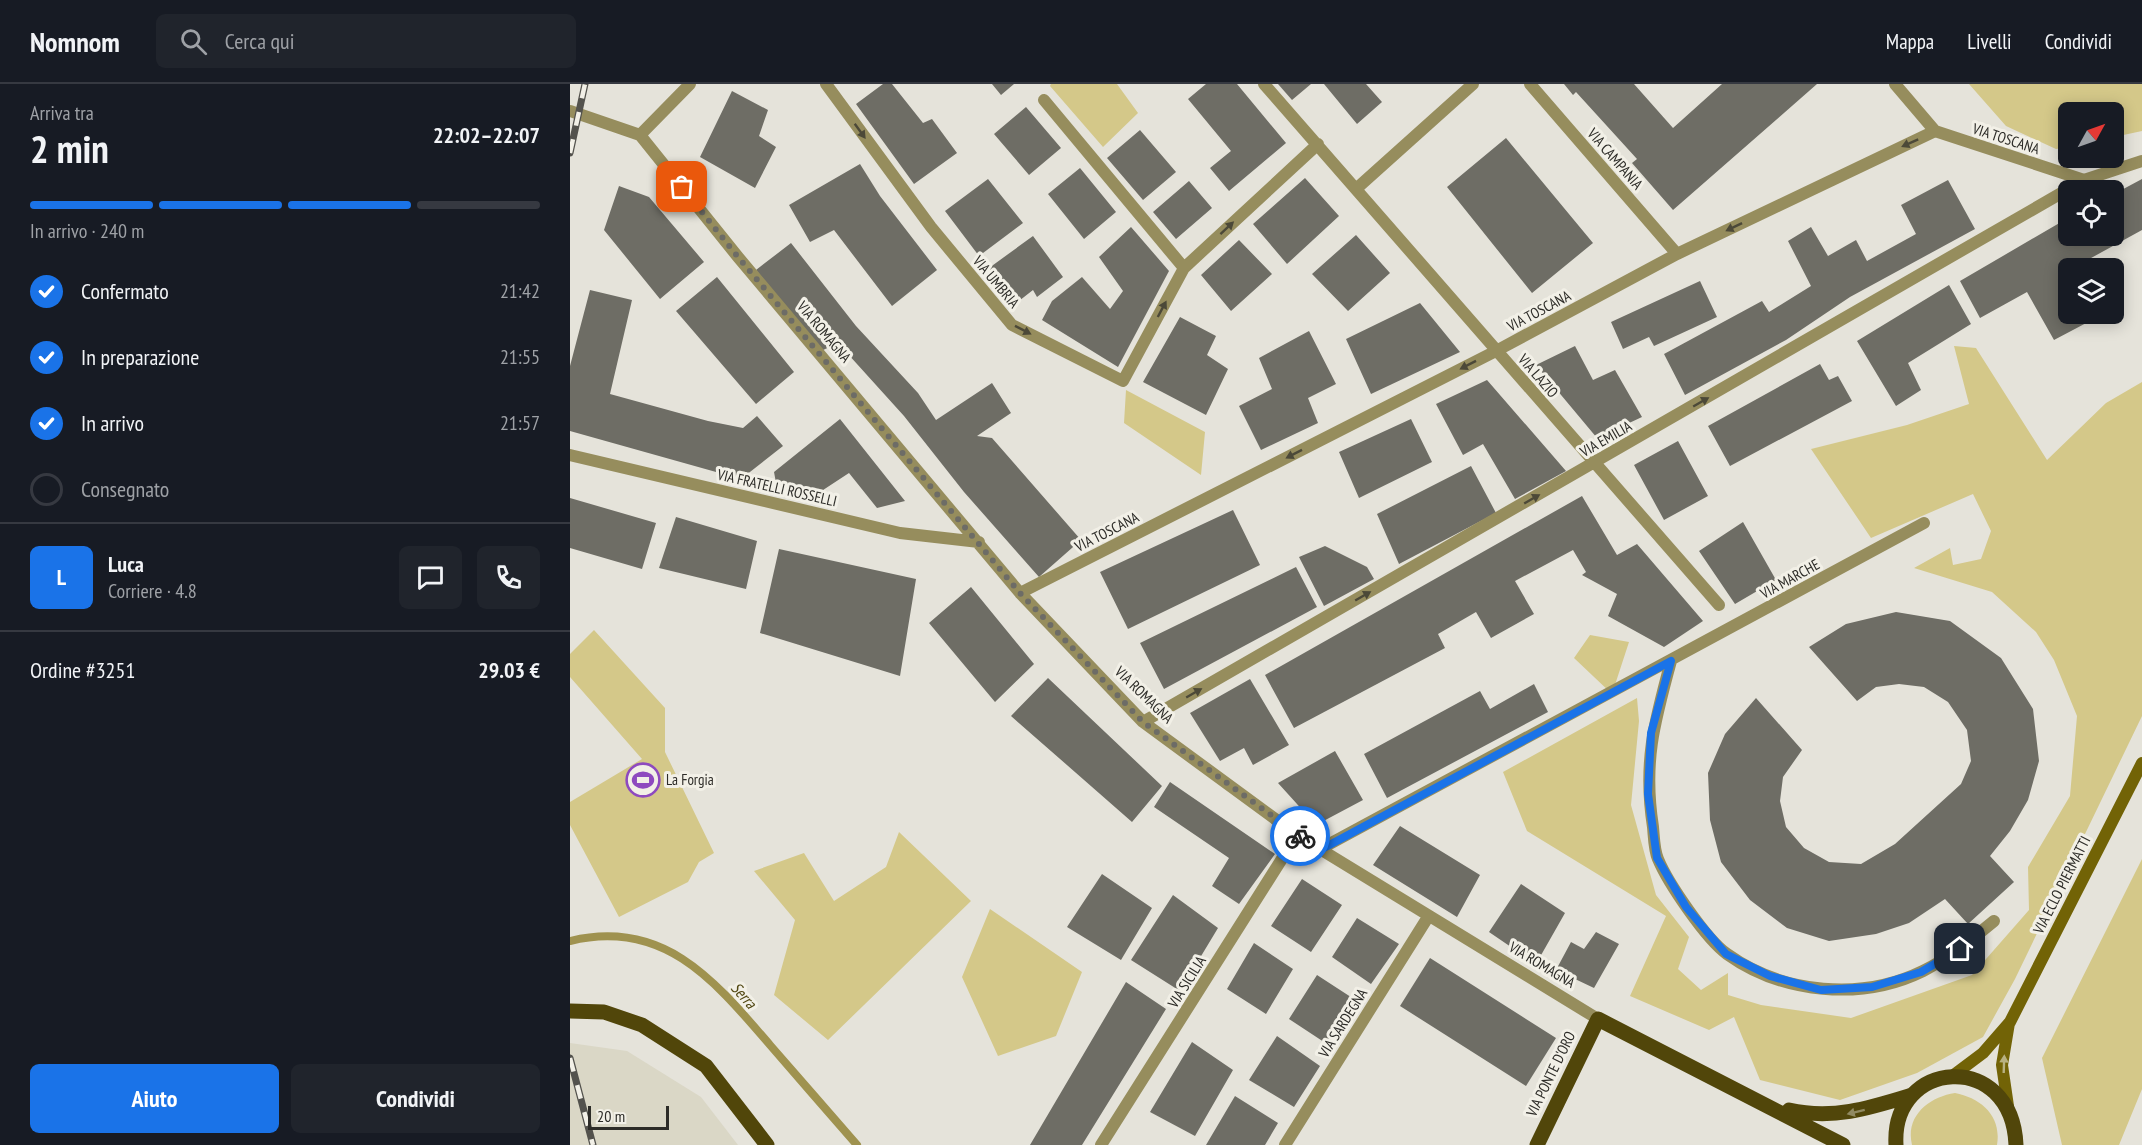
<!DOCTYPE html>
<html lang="it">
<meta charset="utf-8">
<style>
:root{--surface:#171b24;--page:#20242c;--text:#f1f3f6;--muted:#9ea1a6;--line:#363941;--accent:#1a73e8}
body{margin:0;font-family:"PT Sans Narrow",sans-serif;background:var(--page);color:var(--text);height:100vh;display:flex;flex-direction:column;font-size:22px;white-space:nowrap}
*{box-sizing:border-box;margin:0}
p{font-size:20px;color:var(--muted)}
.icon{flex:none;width:33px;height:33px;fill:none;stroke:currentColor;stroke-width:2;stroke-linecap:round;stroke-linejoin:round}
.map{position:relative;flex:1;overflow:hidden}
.panel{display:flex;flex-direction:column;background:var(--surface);width:570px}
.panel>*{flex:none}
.needle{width:39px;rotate:50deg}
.tools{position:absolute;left:1488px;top:18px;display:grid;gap:12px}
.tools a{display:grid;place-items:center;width:66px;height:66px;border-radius:9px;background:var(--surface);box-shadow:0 3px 15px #0003;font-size:30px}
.scale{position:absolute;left:18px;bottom:15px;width:81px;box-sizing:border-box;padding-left:6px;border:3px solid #2d2c28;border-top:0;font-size:16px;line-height:21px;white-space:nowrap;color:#2d2c28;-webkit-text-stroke:4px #f2f0e7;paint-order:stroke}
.pin{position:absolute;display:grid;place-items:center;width:51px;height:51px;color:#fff;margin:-26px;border-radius:12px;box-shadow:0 3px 9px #0006}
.courier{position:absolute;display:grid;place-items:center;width:60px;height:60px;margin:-30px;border:4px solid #1a73e8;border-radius:50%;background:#fff;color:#222;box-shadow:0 2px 8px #0007}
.head em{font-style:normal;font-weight:700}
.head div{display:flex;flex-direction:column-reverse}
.head{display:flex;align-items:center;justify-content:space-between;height:102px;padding:0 30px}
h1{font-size:39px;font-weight:700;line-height:45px}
.bar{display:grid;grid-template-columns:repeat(4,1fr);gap:9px 6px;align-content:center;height:72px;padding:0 30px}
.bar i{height:8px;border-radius:4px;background:var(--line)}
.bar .selected{background:var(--accent)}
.bar p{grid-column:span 4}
.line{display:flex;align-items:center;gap:15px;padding:0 30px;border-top:2px solid var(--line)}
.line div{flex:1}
.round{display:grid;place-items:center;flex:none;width:63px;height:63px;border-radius:9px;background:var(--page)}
ol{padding:0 30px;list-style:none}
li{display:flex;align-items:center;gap:18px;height:66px}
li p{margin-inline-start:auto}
li .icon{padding:6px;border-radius:50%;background:var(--accent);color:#fff;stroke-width:4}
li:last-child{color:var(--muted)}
li i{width:33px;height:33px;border:3px solid var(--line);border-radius:50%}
.primary-button{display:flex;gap:12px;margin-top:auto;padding:12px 30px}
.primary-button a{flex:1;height:69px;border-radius:9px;background:var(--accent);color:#fff;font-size:24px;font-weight:700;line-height:69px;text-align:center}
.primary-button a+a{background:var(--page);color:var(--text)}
header{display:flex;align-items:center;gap:36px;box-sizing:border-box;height:84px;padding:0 30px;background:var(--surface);border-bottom:2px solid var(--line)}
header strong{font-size:28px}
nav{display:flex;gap:33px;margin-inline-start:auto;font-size:21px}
.search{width:420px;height:54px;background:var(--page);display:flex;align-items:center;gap:15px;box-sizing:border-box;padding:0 21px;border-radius:9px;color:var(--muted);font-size:22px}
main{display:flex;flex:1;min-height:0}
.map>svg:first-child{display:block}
</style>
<header>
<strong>Nomnom</strong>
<div class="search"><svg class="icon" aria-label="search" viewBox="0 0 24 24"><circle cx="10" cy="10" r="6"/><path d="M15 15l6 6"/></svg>Cerca qui</div>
<nav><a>Mappa</a><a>Livelli</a><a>Condividi</a></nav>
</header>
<main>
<section class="panel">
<div class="head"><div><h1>2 min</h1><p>Arriva tra</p></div><em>22:02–22:07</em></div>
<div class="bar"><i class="selected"></i><i class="selected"></i><i class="selected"></i><i></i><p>In arrivo · 240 m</p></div>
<ol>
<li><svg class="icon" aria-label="check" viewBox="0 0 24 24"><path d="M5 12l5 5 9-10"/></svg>Confermato<p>21:42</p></li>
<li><svg class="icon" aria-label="check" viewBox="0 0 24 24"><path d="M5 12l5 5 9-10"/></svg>In preparazione<p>21:55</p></li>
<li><svg class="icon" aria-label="check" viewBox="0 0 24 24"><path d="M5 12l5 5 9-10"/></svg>In arrivo<p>21:57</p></li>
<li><i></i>Consegnato</li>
</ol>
<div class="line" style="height:108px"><b class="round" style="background:var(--accent);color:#fff">L</b><div><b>Luca</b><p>Corriere · 4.8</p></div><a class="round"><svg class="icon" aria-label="chat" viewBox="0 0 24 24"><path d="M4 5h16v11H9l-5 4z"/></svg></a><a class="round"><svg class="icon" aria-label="phone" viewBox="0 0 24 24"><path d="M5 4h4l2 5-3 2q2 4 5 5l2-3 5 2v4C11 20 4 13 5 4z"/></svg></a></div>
<div class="line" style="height:78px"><div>Ordine #3251</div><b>29.03 €</b></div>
<div class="primary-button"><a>Aiuto</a><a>Condividi</a></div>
</section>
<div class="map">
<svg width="1572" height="1061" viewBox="0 0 1572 1061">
<rect width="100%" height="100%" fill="#e5e3da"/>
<path fill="#dad7c6" d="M 0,959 L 57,967 L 131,1013 L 168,1061 L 0,1061 Z"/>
<path fill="#d4c889" d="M 481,0 L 547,0 L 568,29 L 533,63 L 480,2 Z
M 1399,0 L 1572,0 L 1572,47 L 1544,53 L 1544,28 L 1498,28 L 1498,63 L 1486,65 L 1436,42 Z
M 1384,262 L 1406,264 L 1477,376 L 1536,319 L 1572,298 L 1572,632 L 1445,895 L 1413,953 L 1347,989 L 1270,1016 L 1190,996 L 1164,933 L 1139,946 L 1060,912 L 1096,832 L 957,747 L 933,688 L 1067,614 L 1069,637 L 1061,721 L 1086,811 L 1119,853 L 1108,885 L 1131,906 L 1158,889 L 1158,911 L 1191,921 L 1281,934 L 1402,891 L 1459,826 L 1458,783 L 1500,712 L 1507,632 L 1484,576 L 1466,548 L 1422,508 L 1344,484 L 1380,464 L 1383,481 L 1411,475 L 1421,447 L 1403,410 L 1301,454 L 1241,365 L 1337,341 L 1399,320 Z
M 556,306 L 635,348 L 631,391 L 554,339 Z
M 24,546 L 95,624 L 95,668 L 144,769 L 129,778 L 118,798 L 49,833 L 0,741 L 0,718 L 72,675 L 0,593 L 0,570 Z
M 1020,551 L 1059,558 L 1042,610 L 1004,574 Z
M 329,748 L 401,817 L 258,956 L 204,911 L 225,836 L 184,787 L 234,769 L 264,817 L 316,783 Z
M 1572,775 L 1572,1005 L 1549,1061 L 1492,1061 L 1472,974 Z
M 420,825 L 512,888 L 486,952 L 428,972 L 392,893 Z
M 1385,1009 C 1411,1014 1432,1032 1427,1061 L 1342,1061 C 1335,1032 1359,1013 1385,1009 Z"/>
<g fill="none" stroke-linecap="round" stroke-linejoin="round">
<path stroke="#9f924f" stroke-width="8" d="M 0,857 C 94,834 145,897 200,961 C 229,994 258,1028 287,1061"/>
</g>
<path fill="#6e6d65" d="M 313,0 L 322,0 L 353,39 L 362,35 L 387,69 L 344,100 L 286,20 Z
M 422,0 L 444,0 L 431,11 Z
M 636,0 L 667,0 L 716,59 L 659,107 L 640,84 L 661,67 L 618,15 Z
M 708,0 L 741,0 L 722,16 Z
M 754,0 L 796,0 L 812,18 L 787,40 Z
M 994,0 L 1064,0 L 1103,44 L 1152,0 L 1247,0 L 1103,126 L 1062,79 L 1067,75 L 1006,8 L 1003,11 Z
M 162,7 L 198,26 L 189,52 L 206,63 L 185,104 L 130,73 Z
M 456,23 L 491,64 L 459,91 L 424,50 Z
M 570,46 L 606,88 L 573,116 L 537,74 Z
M 936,54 L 1023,159 L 962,209 L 877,103 Z
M 290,80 L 310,112 L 367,186 L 322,222 L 264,146 L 240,158 L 219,121 Z
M 510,84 L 546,128 L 514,155 L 478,110 Z
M 735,94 L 769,132 L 717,180 L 683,140 Z
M 418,95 L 453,139 L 409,172 L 375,127 Z
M 1572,95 L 1572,146 L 1492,190 L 1498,202 L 1498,230 L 1515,230 L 1520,237 L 1484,256 L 1457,208 L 1410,234 L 1390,197 L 1498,134 L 1498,152 L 1544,152 L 1544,110 Z
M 1378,96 L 1405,145 L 1280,213 L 1216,256 L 1115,311 L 1094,270 L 1192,217 L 1199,228 L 1241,202 L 1218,157 L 1241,143 L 1258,172 L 1286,156 L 1297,177 L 1346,150 L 1331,121 Z
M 619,97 L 642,124 L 606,155 L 583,128 Z
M 49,102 L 79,113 L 134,178 L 90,215 L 34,146 Z
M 561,143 L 599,187 L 548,283 L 472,236 L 482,217 L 512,193 L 540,225 L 553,207 L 529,173 Z
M 786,151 L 820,189 L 778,227 L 742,190 Z
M 463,152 L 493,193 L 467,213 L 463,206 L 445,220 L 419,184 Z
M 669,156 L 702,190 L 661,227 L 631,191 Z
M 221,159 L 286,242 L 348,309 L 366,336 L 422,299 L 441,329 L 407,352 L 422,354 L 511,456 L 469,493 L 394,408 L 334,332 L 268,259 L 251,267 L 186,186 Z
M 147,193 L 224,288 L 186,320 L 106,227 Z
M 1130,197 L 1147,233 L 1084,262 L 1079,253 L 1053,265 L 1041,238 Z
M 1379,201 L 1401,240 L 1338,279 L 1351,306 L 1326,322 L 1287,257 Z
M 20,206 L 62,216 L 40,310 L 138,337 L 173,344 L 187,332 L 213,362 L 171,395 L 0,347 L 0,282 Z
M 850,219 L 890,268 L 801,310 L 776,255 Z
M 610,233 L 646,252 L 637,271 L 658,285 L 636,331 L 573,298 Z
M 739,247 L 766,300 L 738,314 L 748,339 L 691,366 L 669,322 L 702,305 L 689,274 Z
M 1005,262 L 1023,296 L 1045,286 L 1072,333 L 1027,354 L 966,281 Z
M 1250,280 L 1259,296 L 1268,292 L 1282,317 L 1160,382 L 1138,342 Z
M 917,296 L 996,387 L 945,415 L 913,360 L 893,371 L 866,320 Z
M 270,335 L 335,417 L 307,424 L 279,389 L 250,408 L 207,404 L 204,388 Z
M 841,335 L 862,378 L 789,414 L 769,368 Z
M 1108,357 L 1138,412 L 1094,436 L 1064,381 Z
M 901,382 L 926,429 L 829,480 L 807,430 Z
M 1012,412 L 1047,471 L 1067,460 L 1133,537 L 1094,563 L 1038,532 L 1047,510 L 1012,491 L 1016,488 L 1003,466 L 945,497 L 964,530 L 921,554 L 906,528 L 868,550 L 875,564 L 724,644 L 695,591 Z
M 0,414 L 86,439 L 72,485 L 0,464 Z
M 663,426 L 690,481 L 558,545 L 530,488 Z
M 106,433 L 187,457 L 176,505 L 89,484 Z
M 1173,438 L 1206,496 L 1165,520 L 1129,467 Z
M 755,462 L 797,483 L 804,495 L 754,522 L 729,473 Z
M 209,465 L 346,495 L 330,592 L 190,549 Z
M 726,483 L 747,523 L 594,605 L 570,559 Z
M 401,503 L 464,580 L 425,618 L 359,539 Z
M 1326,528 L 1380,537 L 1431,574 L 1463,625 L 1469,677 L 1458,716 L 1440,747 L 1420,772 L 1444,798 L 1398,840 L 1375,815 L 1339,839 L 1306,850 L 1259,857 L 1217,844 L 1180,816 L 1151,778 L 1140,736 L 1138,689 L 1155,650 L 1186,614 L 1232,666 L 1213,693 L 1210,717 L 1216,743 L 1234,764 L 1259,778 L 1291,780 L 1325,760 L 1391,700 L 1401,677 L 1397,646 L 1378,618 L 1354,603 L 1329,600 L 1306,603 L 1287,617 L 1239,563 L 1276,540 Z
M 478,594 L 592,702 L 562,738 L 441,632 Z
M 680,595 L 719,661 L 683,681 L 674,664 L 650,677 L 620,629 Z
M 964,600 L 978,628 L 817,714 L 794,670 L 910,607 L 920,625 Z
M 765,667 L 793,716 L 746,741 L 708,699 Z
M 600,698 L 705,770 L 669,820 L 642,802 L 659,774 L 584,723 Z
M 830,742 L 910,791 L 887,833 L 803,781 Z
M 532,790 L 582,824 L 551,876 L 497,843 Z
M 732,795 L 772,821 L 741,868 L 701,842 Z
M 951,800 L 995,829 L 966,880 L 919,848 Z
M 603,811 L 648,844 L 610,907 L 561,876 Z
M 787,834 L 829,860 L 801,900 L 762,873 Z
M 1026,848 L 1049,860 L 1024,904 L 986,886 L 1001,858 L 1014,865 Z
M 684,859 L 723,885 L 696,930 L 657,905 Z
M 860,874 L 986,954 L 956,1002 L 830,922 Z
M 747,891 L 787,917 L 760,962 L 719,935 Z
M 556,898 L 596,925 L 512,1061 L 460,1061 Z
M 707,952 L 750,982 L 724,1023 L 679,996 Z
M 622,958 L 663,986 L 625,1052 L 580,1028 Z
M 665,1012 L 708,1039 L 695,1061 L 636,1061 Z"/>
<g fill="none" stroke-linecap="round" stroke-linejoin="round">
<path stroke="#968d5d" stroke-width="12" d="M 1514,96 L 1572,77"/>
<path stroke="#968d5d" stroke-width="12" d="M 256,0 L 361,143 L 442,241 L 553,297 L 614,184 L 748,60
M 694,0 L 1149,521
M 960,0 L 1107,170
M 1325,0 L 1365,47
M 474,16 L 614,184
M 0,27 L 70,51
M 70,51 L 168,173 L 450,509 L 573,638 L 727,751 L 1028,935
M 70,51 L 120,0
M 786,105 L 903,0
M 0,371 L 330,449 L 409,458
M 450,509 L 926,267 L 1107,170 L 1365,47 L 1514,96
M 1101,577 C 1084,639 1073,679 1083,743 C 1084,753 1084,766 1088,775 C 1098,799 1136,855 1157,870 C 1213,910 1292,917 1353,887 C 1379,874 1401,856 1424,837
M 573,638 L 1514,96
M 752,764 L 1354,439
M 531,1061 L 727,751
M 715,1061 L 858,833"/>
<path stroke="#726306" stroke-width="12" d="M 1381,993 L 1413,969 L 1440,938 L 1572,679
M 1438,1022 L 1432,981 L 1439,939"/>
<path stroke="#51460a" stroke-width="15" d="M 0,927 L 34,928 L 72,941 L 136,982 L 197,1061
M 1219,1026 C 1263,1036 1300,1024 1342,1011
M 967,1061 L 1028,935 L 1273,1061
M 1326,1061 C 1321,975 1442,965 1446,1061"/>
<g stroke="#53524d" stroke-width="7">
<path id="rail" d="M 0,69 L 15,0
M 0,974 L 23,1061"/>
</g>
<use href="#rail" stroke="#f2f0e7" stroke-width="4.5" stroke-dasharray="14" stroke-linecap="butt"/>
</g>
<defs><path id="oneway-solid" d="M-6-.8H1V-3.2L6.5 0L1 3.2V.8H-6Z" transform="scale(1.5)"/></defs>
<g fill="#4c4938">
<use href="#oneway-solid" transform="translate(290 47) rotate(54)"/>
<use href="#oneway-solid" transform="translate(1340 59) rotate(156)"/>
<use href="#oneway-solid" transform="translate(1164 143) rotate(154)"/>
<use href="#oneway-solid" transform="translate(657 144) rotate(-43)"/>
<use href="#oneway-solid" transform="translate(592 225) rotate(-62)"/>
<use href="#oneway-solid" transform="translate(453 246) rotate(27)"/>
<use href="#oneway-solid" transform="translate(898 281) rotate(153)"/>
<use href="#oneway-solid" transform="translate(1131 318) rotate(-30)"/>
<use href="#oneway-solid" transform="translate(724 370) rotate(153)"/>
<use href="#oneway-solid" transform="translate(962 415) rotate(-30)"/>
<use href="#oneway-solid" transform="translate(793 512) rotate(-30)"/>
<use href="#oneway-solid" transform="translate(624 609) rotate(-30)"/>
</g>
<use fill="#b8b182" href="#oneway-solid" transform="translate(1434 980) rotate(-88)"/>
<use fill="#918a62" href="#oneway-solid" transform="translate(1286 1028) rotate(166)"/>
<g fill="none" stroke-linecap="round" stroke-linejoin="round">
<path stroke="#6d6c66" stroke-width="6" stroke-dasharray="0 10.8" d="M 112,103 L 168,173 L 450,509 L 573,638 L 730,752"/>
<path stroke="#1a73e8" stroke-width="8" d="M 730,752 L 752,765 L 1101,577 L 1081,649 L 1078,710 L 1087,774 L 1116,823 L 1156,870 L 1200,892 L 1251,906 L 1302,903 L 1351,888 L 1390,865"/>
</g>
<defs>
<g id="stadium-ring" transform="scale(1.725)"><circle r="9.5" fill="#f2f0e7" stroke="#8e4abf" stroke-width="1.5"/><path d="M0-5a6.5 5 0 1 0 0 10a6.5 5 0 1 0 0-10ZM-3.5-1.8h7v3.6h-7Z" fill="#8e4abf"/></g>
</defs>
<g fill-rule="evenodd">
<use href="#stadium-ring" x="73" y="696"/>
</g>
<g text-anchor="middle" stroke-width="6" stroke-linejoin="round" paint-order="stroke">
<g font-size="15" fill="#2d2c28" stroke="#f2f0e7">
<text transform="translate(1436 55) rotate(18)" y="5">VIA TOSCANA</text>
<text transform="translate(1045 75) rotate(49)" y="5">VIA CAMPANIA</text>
<text transform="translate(426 198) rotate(50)" y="5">VIA UMBRIA</text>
<text transform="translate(969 227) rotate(-28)" y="5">VIA TOSCANA</text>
<text transform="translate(254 248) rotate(50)" y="5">VIA ROMAGNA</text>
<text transform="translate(968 292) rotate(49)" y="5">VIA LAZIO</text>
<text transform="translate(1036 355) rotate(-30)" y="5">VIA EMILIA</text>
<text transform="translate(207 404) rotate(13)" y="5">VIA FRATELLI ROSSELLI</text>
<text transform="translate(537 448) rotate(-27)" y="5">VIA TOSCANA</text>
<text transform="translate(1220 495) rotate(-29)" y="5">VIA MARCHE</text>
<text transform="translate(574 611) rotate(44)" y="5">VIA ROMAGNA</text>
<text transform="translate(1492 801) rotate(-63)" y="5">VIA ECLO PIERMATTI</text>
<text transform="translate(972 881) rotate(31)" y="5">VIA ROMAGNA</text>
<text transform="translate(617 898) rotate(-58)" y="5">VIA SICILIA</text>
<text transform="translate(773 939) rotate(-58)" y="5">VIA SARDEGNA</text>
<text transform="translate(981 990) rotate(-64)" y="5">VIA PONTE D'ORO</text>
</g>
<g font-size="15" fill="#2d2c28" stroke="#f2f0e7" text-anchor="start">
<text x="96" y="701">La Forgia</text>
</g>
<g font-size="16" font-style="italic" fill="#514712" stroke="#f2f0e7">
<text transform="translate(174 911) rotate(48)" y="6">Serra</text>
</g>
</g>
</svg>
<div class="tools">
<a><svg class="needle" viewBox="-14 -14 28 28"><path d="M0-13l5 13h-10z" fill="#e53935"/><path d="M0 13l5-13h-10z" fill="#9ea1a6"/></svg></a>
<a><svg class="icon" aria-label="locate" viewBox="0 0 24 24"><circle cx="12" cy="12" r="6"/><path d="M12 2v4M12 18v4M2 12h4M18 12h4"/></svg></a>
<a><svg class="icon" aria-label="layers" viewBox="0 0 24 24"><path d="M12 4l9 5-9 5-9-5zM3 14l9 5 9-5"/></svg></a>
</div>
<div class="scale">20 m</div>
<div class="pin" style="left:112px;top:103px;background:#ea580c"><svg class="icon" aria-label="bag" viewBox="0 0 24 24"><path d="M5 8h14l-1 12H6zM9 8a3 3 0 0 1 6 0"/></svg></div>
<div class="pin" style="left:1390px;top:865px;background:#1f2937"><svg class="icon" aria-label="home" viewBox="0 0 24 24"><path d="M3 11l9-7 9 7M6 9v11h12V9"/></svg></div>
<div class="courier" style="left:730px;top:752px"><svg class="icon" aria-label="bike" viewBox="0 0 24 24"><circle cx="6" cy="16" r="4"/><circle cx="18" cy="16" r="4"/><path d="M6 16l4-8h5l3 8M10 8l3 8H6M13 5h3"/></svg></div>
</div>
</main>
